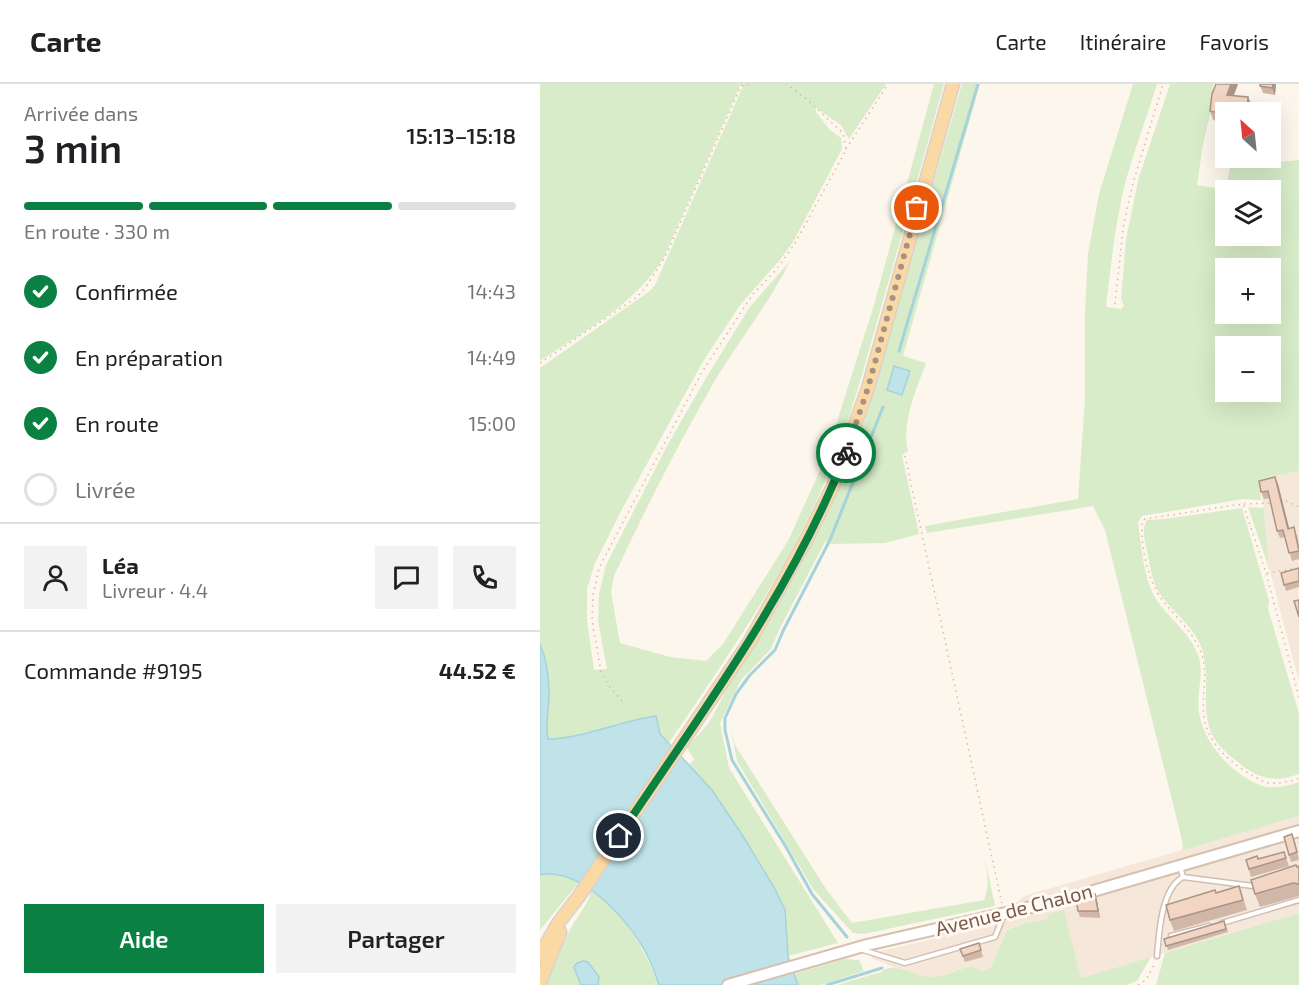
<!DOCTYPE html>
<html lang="fr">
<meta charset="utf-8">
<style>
:root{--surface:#fff;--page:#f2f2f2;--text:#202124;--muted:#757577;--line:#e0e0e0;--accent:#0b8043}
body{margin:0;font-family:"Exo 2",sans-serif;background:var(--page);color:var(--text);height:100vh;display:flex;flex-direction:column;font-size:22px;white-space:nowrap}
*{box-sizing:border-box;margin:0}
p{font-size:20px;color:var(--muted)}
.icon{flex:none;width:33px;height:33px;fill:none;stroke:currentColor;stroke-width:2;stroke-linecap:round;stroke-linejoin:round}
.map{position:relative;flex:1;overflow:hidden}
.panel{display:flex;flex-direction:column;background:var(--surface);width:540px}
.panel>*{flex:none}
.needle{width:39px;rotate:333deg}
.tools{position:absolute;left:675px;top:18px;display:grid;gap:12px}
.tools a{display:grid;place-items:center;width:66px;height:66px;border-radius:0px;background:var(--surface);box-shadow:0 6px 24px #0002;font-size:30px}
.pin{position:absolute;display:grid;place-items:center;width:51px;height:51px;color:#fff;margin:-26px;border:3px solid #fff;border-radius:50%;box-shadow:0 2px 6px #0007}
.courier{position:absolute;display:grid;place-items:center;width:60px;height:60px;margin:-30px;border:4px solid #0b8043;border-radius:50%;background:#fff;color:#222;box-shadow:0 2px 8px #0007}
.head em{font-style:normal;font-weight:600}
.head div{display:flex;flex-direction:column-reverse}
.head{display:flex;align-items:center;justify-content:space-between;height:102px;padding:0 24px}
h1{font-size:39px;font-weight:600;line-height:45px}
.bar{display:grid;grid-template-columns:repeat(4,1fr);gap:9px 6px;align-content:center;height:72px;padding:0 24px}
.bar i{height:8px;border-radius:4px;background:var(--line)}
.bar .active{background:var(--accent)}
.bar p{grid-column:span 4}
.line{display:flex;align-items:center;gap:15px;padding:0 24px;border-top:2px solid var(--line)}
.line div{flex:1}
.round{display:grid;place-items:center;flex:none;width:63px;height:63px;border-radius:0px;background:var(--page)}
ol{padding:0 24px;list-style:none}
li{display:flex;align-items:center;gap:18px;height:66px}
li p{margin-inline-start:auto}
li .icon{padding:6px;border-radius:50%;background:var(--accent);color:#fff;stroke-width:4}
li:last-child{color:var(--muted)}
li i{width:33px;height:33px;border:3px solid var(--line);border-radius:50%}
.primary-button{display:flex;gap:12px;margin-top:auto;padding:12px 24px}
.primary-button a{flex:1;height:69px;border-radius:0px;background:var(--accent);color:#fff;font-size:24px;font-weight:600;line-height:69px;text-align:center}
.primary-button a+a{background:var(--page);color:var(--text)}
header{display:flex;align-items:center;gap:36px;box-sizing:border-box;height:84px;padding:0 30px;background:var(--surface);border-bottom:2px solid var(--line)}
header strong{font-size:28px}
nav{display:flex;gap:33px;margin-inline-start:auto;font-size:21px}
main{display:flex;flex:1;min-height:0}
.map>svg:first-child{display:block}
</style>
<header>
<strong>Carte</strong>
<nav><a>Carte</a><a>Itinéraire</a><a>Favoris</a></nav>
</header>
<main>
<section class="panel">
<div class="head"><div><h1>3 min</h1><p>Arrivée dans</p></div><em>15:13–15:18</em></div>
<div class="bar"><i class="active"></i><i class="active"></i><i class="active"></i><i></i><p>En route · 330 m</p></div>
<ol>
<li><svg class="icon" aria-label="check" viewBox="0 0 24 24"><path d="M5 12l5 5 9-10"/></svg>Confirmée<p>14:43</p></li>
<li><svg class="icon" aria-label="check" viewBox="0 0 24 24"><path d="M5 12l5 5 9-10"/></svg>En préparation<p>14:49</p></li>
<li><svg class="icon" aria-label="check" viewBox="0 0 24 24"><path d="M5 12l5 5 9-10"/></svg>En route<p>15:00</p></li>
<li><i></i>Livrée</li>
</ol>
<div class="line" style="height:108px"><a class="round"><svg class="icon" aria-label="person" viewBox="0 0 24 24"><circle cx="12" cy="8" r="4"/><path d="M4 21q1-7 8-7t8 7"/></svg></a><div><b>Léa</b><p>Livreur · 4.4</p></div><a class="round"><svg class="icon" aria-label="chat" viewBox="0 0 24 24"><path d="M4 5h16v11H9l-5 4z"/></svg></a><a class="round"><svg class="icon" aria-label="phone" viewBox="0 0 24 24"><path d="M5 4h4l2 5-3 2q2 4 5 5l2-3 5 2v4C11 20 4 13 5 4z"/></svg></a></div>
<div class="line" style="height:78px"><div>Commande #9195</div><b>44.52 €</b></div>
<div class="primary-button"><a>Aide</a><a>Partager</a></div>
</section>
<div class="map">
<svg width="759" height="901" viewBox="0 0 759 901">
<rect width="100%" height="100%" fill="#fdf6ec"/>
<path fill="#f5e8da" d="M 759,387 L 759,598 L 729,484 L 724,424 L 719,396 Z
M 759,732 L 759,829 L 541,894 L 508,835 L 483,840 L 467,846 L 451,883 L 441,887 L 432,882 L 390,894 L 355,884 L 331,874 L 336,868 L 453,841 L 484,812 Z"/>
<path fill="#d8ecc9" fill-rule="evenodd" d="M 0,0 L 201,0 L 124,173 C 96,220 44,247 0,277 Z
M 204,0 L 346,0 L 309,55 L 301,41 L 276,24 L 276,28 L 290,46 L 301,54 L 302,65 L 253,158 L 239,177 L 200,221 L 162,279 L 80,429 L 55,479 L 47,505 L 47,537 L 54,586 L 67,585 L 58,537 L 59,510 L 66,481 L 128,360 L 165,296 L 209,224 L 250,177 C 230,218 201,254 177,293 C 139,358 106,424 74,492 L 71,508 L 80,559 L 130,573 L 166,577 L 183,560 L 248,457 L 285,375 L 334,221 L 394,0 L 404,0 C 383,76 362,151 340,227 C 322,292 304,359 275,420 C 235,505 181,582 128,660 L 120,650 L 116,632 C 79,636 45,654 8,655 C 2,622 15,594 0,560 L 0,284 L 110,207 L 115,201 Z
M 422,0 L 440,0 L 363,272 L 386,279 C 376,307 361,338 368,367 L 362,371 L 379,450 L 345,459 L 292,460 L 285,458 L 240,544 L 231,565 L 201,596 L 180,639 L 189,684 L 298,859 L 248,872 L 245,826 L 234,803 L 201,749 L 172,706 L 148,681 L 154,676 L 147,663 C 155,654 165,645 171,635 C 180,620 187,602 197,587 C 244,512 288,436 320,352 Z
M 593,0 L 617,0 C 607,32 595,64 586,96 C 575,138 571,181 566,223 L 581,225 L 584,222 L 581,215 L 586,155 L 599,93 L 630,0 L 674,0 L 672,5 L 676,6 L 663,60 L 657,101 L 686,106 L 691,77 L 738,82 L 739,78 L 759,76 L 759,387 L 719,396 L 721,416 L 703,415 L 602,432 L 598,439 C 602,464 603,493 616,515 C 629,535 652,550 659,574 C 664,591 656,612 659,629 C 664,660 693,692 723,702 C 733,705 749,702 759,698 L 759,732 L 643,766 L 642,756 L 565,446 L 553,422 L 387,449 L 385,442 L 538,415 L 545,315 L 545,227 L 548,170 L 559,110 ZM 686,106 L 730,106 L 730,152 L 686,152 ZM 686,184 L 730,184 L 730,230 L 686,230 ZM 686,262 L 730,262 L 730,308 L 686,308 Z
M 708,423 L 724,424 L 729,484 Z
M 702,424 L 729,517 L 728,525 L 759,630 L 759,690 C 738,698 722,696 704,683 C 693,674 681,666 674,654 C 657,625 675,588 658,556 C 649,539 631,526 620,510 C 612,498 610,481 607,467 C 605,456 601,446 607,436 L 624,435 Z
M 191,645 L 195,661 L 286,805 L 312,839 L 444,816 C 450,802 447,789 445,775 L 455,822 L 324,850 L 313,849 L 273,805 L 197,677 Z
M 15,790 L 39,798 L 0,846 L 0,791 Z
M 51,807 C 84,829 105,865 119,901 L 6,901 C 14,882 21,862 31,844 C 38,831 48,821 51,807 Z
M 524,826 L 541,894 L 611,873 L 597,897 L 586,901 L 297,901 L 341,888 C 356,876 375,894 391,893 C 404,892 420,885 432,882 L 442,887 L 451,883 L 467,846 L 483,840 L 507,835 L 509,830 Z
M 759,829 L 759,901 L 616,901 L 625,869 Z
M 305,875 L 319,876 L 324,887 L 281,901 L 258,901 L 253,890 Z"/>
<path fill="#bfe3e8" stroke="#a5d3da" stroke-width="1.5" d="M 354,282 L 370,287 L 362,311 L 347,306 Z
M 0,560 C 7,576 9,594 9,611 C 9,626 5,640 8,655 C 45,654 79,637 116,632 L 120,650 L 172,706 L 201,749 L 234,803 L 245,826 L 248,872 L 258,901 L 119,901 C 116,892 113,883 109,875 C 93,840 42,782 0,791 Z
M 43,877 L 48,878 L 59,893 L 58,901 L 41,901 L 34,883 L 37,879 Z"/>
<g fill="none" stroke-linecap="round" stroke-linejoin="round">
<path stroke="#a5d3da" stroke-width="3" d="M 359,267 L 438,0
M 307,853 L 272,810 L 246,763 L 192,676 L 185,646 L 185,634 L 196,610 L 210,591 L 235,566 L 243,547 L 290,456 L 343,323
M 287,901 L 342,884"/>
<g stroke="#d1beb0" stroke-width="7">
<path id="lane" d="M 640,782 L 643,793 L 713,802 L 717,801
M 682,839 L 759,816
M 631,852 L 669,842
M 323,866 L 365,879 L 455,853 L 463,833
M 617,872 C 619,849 621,805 643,793"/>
</g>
<g stroke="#d6c0b0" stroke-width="14">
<path id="secondary" d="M 188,901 L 327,861 L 526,815 L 759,747"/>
</g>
<g stroke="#dad1cd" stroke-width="15">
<path id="primary" d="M 0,871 L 19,838 L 39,812 L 210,557 L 267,454 L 293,402 L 328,304 L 413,0
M 0,898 L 20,848"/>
</g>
<path stroke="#d9b8a5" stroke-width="1.5" stroke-dasharray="1.5 4.5" stroke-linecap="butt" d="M 202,2 L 211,0
M 306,65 L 348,0
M 575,220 L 584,138 L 594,96 L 623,0
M 0,279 L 97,213 L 105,204 L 125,173 L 202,0
M 365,372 L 462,820
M 740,418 L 746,417 L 759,423
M 704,420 L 732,419
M 727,489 L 759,484
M 759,613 L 726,489 L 703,420 L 605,435 L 602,438 C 601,464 607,495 623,517 C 635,532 651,546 659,564 C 670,586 661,609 664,632 C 667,660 692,680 715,693 C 719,695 723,698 728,699 C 738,700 750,698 759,694
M 82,617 L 69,602 L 61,588 L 52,536 L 53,511 L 59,484 L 162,288 L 213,210 L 236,186 L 254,161 L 306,66 L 303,49 L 264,13 L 246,0
M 598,901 L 606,896 L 615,879"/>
<use href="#lane" stroke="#fff" stroke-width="4"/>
<use href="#secondary" stroke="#fff" stroke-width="10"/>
<use href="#primary" stroke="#fbd9a5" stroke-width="12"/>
</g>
<path fill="#d1b7a8" d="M 676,0 L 698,0 L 694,12 L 712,22 L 686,28 L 686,40 L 673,36 L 670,27 Z
M 736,0 L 735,11 L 723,9 L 720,2 Z
M 738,400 L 749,444 L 757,451 L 759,462 L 759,475 L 752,477 L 745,453 L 740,454 L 737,447 L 730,414 L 724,415 L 721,408 Z
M 759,484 L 759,503 L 746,507 L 741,489 Z
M 755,758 L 759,776 L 751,778 L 749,771 Z
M 744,768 L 749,782 L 711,793 L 706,776 L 718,775 Z
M 759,782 L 759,812 L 720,823 L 715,810 Z
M 699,802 L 707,826 L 634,847 L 630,836 L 676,809 Z
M 555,810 L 557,817 L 560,834 L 540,833 L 538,827 Z
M 684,837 L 688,848 L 628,866 L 624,855 Z
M 439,859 L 443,873 L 425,878 L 420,865 Z"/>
<path fill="#aa9588" d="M 691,0 L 698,0 L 690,20 L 687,11 Z
M 733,0 L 736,0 L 735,11 L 732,4 Z
M 708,13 L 712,22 L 711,28 L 707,28 Z
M 735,393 L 738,400 L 751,452 L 748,445 Z
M 555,810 L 557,817 L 560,834 L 558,827 Z"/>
<path fill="#f3d5c3" stroke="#aa9588" stroke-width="1.5" d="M 676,0 L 691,0 L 687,11 L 708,13 L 707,28 L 686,28 L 686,31 L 670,27 L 672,10 Z
M 720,0 L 733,0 L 732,4 L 720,2 Z
M 735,393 L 748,445 L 754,443 L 759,467 L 749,469 L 743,446 L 737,447 L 728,407 L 721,408 L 719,397 Z
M 759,484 L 759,497 L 744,501 L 741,489 Z
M 759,516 L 759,533 L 754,517 Z
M 752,750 L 757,768 L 749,771 L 744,753 Z
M 744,768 L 746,774 L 709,785 L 706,776 L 717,772 L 718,775 Z
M 756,781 L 757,783 L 759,782 L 759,800 L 753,799 L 715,810 L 711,796 Z
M 699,802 L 703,816 L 630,836 L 626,821 L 675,806 L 676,809 Z
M 555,810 L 558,827 L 538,827 L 536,816 Z
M 684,837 L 686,845 L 626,862 L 624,855 Z
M 439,859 L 441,866 L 423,872 L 420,865 Z"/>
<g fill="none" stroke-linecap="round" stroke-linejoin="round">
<path stroke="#a89285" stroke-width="6" stroke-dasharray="0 10.8" d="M 306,369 L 328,304 L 377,124"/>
<path stroke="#0b8043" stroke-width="8" d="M 79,752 C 161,629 252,508 306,369"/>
</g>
<g text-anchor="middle" stroke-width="6" stroke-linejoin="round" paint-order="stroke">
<g font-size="20" fill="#7a5c4d" stroke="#fffaf3">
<text transform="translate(474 826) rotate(-14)" y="7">Avenue de Chalon</text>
</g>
</g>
</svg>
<div class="tools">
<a><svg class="needle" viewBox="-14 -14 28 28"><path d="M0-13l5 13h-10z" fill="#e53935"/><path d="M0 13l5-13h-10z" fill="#757577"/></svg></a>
<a><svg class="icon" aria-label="layers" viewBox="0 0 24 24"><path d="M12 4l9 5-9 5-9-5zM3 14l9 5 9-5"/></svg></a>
<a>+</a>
<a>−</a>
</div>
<div class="pin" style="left:377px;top:124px;background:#ea580c"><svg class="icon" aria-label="bag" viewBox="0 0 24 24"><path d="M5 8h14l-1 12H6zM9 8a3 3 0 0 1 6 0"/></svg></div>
<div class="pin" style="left:79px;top:752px;background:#1f2937"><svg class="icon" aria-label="home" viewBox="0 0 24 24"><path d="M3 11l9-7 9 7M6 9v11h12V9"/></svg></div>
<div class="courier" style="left:306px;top:369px"><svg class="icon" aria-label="bike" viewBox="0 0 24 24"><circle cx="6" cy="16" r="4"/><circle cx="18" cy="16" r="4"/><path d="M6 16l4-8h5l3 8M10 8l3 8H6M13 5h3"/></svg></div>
</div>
</main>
